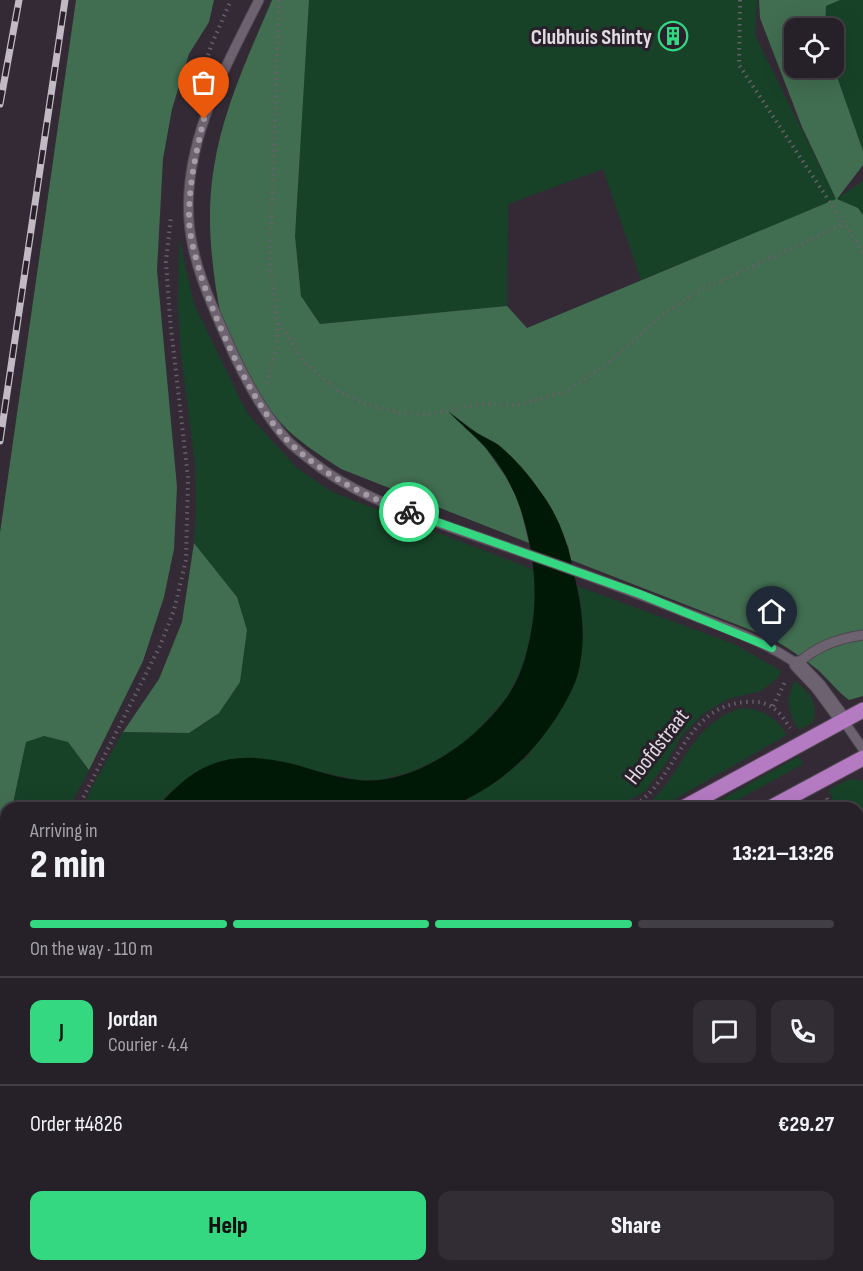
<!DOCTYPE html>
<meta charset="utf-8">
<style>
:root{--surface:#262028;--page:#322d34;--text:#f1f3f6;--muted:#a4a3a8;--line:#423e45;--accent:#34d881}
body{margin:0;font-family:"Sofia Sans Condensed",sans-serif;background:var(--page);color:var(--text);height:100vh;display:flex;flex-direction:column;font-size:22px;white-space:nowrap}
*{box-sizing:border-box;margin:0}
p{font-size:20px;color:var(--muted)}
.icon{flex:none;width:33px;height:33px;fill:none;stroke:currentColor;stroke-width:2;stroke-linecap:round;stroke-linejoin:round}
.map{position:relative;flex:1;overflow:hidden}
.details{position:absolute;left:0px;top:802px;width:864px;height:470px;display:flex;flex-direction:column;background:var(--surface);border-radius:18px 18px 0 0;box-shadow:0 6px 24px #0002,0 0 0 2px var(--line)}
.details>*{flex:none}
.controls{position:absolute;left:784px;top:18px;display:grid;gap:12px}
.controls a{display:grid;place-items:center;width:60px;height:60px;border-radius:12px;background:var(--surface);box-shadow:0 6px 24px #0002,0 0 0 2px var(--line);font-size:30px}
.pin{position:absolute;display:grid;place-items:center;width:51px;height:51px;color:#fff;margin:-62px -26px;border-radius:50% 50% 50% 0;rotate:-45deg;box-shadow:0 0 6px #0007}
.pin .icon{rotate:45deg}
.courier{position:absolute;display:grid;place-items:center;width:60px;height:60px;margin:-30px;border:4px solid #34d881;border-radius:50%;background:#fff;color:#222;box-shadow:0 2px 8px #0007}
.summary em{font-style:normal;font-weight:800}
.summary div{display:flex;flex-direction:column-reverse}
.summary{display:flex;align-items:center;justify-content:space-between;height:102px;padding:0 30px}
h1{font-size:39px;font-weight:800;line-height:45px}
.bar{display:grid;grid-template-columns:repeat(4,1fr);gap:9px 6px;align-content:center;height:72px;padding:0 30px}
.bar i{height:8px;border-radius:4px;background:var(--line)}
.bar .active{background:var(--accent)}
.bar p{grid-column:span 4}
.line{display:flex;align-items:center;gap:15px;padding:0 30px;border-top:2px solid var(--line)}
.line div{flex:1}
.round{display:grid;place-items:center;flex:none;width:63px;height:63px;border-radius:12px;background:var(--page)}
.primary-button{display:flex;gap:12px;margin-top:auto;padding:12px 30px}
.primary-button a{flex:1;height:69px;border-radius:12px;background:var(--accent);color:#111;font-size:24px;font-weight:800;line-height:69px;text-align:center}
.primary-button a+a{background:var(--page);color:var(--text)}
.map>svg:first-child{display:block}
</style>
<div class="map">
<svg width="863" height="1271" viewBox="0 0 863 1271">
<rect width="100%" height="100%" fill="#332a35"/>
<path fill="#174228" d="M 309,0 L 757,0 L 755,35 L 836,199 L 863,181 L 863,215 L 858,208 L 837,199 L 641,280 L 603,169 L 508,204 L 507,306 L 320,324 L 301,296 L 295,236 Z
M 840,0 L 863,0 L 863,151 L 834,68 L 834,28 L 825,28 L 826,6 Z
M 179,238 L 194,304 L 247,413 L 297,468 L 332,492 L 535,570 L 535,603 L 530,637 L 523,664 L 508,696 L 470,739 L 437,760 L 410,772 L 380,780 L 359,780 L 255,758 L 169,793 L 157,808 L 83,808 L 91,789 L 123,732 L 189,733 L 219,713 L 240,682 L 247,630 L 237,597 L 194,543 L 196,511 L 195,463 L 181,354 L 178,306 Z
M 577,586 L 734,644 L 781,671 L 778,678 L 761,691 L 728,699 L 703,714 L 680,738 L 665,765 L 645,791 L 617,808 L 447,808 L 463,802 L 497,781 L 528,756 L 580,665 L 583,634 L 581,604 Z
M 795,681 C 808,691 821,706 812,723 L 799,730 C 789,714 784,699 795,681 Z
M 743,708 C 764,710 776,717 787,735 L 659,808 L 643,808 C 684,777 688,722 743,708 Z
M 44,736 L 68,742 L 89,770 L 69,808 L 12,808 L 26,742 Z
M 799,756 L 803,764 L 723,808 L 707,808 Z
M 853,779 L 863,781 L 863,821 L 858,822 L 858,808 L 836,808 L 829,790 L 845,781 Z
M 6,840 L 6,975 L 0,1008 L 0,871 Z
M 863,845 L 863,1271 L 73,1271 L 74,1266 L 858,1266 L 858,846 Z
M 0,1056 L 6,1083 L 6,1136 L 0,1139 Z"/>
<path fill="#416d50" d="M 76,0 L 214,0 L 209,22 L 189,54 L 172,109 L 163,159 L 157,270 L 177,487 L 174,549 L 164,597 L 143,661 L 89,770 L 68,742 L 44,736 L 26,742 L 12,808 L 6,808 L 6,840 L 0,871 L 0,533 Z
M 272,0 L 309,0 L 295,236 L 301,296 L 320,324 L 507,306 L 527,328 L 836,199 L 802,127 L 760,18 L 759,0 L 840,0 L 826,6 L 825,28 L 795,28 L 795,68 L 834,68 L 863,151 L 863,165 L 837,199 L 858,208 L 863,215 L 863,696 L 849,700 C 837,691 829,680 818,670 C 803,658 788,648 771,638 L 571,560 L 568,546 L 499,445 L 477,433 L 453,415 L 485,447 L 506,477 L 519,502 L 529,543 L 341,469 C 320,455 297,441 280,422 C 262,401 239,367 229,342 C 222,326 219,306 216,289 C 210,248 207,208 214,167 C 223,109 249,54 272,0 Z
M 194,543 L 237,597 L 247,630 L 240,682 L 219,713 L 189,733 L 123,732 L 159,679 L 182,622 Z
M 863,836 L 863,929 L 858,927 L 858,838 Z
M 858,1181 L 863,1181 L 863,1262 L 858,1259 Z
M 257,1266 L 341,1266 L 340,1271 L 262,1271 Z
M 421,1266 L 655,1266 L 654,1271 L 421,1271 Z"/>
<path fill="#001907" d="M 448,411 C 458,419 467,427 477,433 C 485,438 494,441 501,447 C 515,459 529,475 540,491 C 559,516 568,543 574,574 C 581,603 586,633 580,664 C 578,680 569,696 561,710 C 533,756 497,788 447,808 L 263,808 L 252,806 L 229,808 L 157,808 C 197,760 232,749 293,764 C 315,770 336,778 359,780 C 414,786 477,740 507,697 C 523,675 529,646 533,620 C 540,564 524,488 484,446 C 473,434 460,424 448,411 Z"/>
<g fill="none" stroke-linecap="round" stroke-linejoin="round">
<path stroke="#001907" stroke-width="8" d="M 511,1266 L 515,1271"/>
<g stroke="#4e4650" stroke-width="11">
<path id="lane" d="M 259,0 C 225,68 183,142 189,221 C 192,261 209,299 225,335 C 241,372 261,412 289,442 C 295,448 302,453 309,459 C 353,495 405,511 458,530 C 534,556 609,582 684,612 C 723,627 763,640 797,664 C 817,646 837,639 863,635
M 843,720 L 863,749
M 120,1266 L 125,1271
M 244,1266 L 249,1271
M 134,1271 L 140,1266"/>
</g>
<g stroke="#4e4650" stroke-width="17">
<path id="street" d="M 797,664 L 818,686 L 843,720"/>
</g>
<g stroke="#4e4650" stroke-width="17">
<path id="primary" d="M 683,808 L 863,710
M 770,808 L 863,758
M 0,1184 L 6,1181
M 0,1227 L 6,1224"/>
</g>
<path stroke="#675f69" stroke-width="4" stroke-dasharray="1.5 4.5" stroke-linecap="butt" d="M 279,0 L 270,261 L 277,319 L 304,362 L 338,391 L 366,404 L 399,413 L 431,414 L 481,404 L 518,405 L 565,392 L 608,363 L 659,318 L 696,292 L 844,224
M 740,0 L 739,65 L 863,252
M 201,78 L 211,46 L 231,0
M 267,383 L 277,348 L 277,320
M 773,706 L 786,680
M 827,798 L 830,808
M 78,808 L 160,646 L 174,610 L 186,560 L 188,478 L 170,319 L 166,262 L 171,216
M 631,808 C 679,779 683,706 746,702 C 769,700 778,709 790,728
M 858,827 L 863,826
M 858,914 L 863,916
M 6,1001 L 4,1017 L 6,1054
M 0,1151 L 6,1148
M 544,1266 L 549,1271
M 51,1271 L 52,1266"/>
<use href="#lane" stroke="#6d626f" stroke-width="9"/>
<use href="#street" stroke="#6d626f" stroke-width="15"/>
<use href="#primary" stroke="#b47ac2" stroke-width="15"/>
<g stroke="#c1bac2" stroke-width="7">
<path id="rail" d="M 0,104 L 19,0
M 0,441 L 65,0"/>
</g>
<use href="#rail" stroke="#29202b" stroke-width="4.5" stroke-dasharray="14" stroke-linecap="butt"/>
</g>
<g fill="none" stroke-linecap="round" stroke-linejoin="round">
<path stroke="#a39ca5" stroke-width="6" stroke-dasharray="0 10.8" d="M 204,119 C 196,152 189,184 189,218 C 190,273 250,407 291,444 C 326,476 365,497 409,512"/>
<path stroke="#34d881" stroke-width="8" d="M 409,512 L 640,594 L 772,648"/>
</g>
<defs>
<g id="building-ring" transform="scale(1.5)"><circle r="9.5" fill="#29202b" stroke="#34d881" stroke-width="1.5"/><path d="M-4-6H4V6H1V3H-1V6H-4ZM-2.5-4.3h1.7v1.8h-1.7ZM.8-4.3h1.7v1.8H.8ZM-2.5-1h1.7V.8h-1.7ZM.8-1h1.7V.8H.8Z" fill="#34d881"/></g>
</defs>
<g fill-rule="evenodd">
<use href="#building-ring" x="673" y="36"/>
</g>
<g text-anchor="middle" stroke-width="6" stroke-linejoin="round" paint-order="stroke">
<g font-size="22" font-weight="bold" fill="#e0dae1" stroke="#29202b" text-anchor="end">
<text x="652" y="44">Clubhuis Shinty</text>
</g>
<g font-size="22" fill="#e0dae1" stroke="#29202b">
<text transform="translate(656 746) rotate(-52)" y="8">Hoofdstraat</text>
</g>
</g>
</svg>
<div class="controls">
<a><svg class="icon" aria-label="locate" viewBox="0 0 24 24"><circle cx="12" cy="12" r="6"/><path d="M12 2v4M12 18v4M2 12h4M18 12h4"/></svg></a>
</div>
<div class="pin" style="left:204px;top:119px;background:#ea580c"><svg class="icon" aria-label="bag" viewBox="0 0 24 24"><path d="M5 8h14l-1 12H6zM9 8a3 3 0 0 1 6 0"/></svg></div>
<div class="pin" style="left:772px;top:648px;background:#1f2937"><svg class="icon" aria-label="home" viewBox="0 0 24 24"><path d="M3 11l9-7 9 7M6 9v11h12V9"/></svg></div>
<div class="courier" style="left:409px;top:512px"><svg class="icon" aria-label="bike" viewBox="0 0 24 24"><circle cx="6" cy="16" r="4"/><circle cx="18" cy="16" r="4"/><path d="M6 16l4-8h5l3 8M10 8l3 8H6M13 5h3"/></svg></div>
<section class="details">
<div class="summary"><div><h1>2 min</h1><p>Arriving in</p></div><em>13:21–13:26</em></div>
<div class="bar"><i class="active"></i><i class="active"></i><i class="active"></i><i></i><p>On the way · 110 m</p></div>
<div class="line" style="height:108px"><b class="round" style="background:var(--accent);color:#111">J</b><div><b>Jordan</b><p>Courier · 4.4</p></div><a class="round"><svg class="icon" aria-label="chat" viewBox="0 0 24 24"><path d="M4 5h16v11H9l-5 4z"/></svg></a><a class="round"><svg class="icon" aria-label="phone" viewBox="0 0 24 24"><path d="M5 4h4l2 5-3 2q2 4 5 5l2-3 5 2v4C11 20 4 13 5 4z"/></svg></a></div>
<div class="line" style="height:78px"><div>Order #4826</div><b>€29.27</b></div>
<div class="primary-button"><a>Help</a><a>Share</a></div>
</section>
</div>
